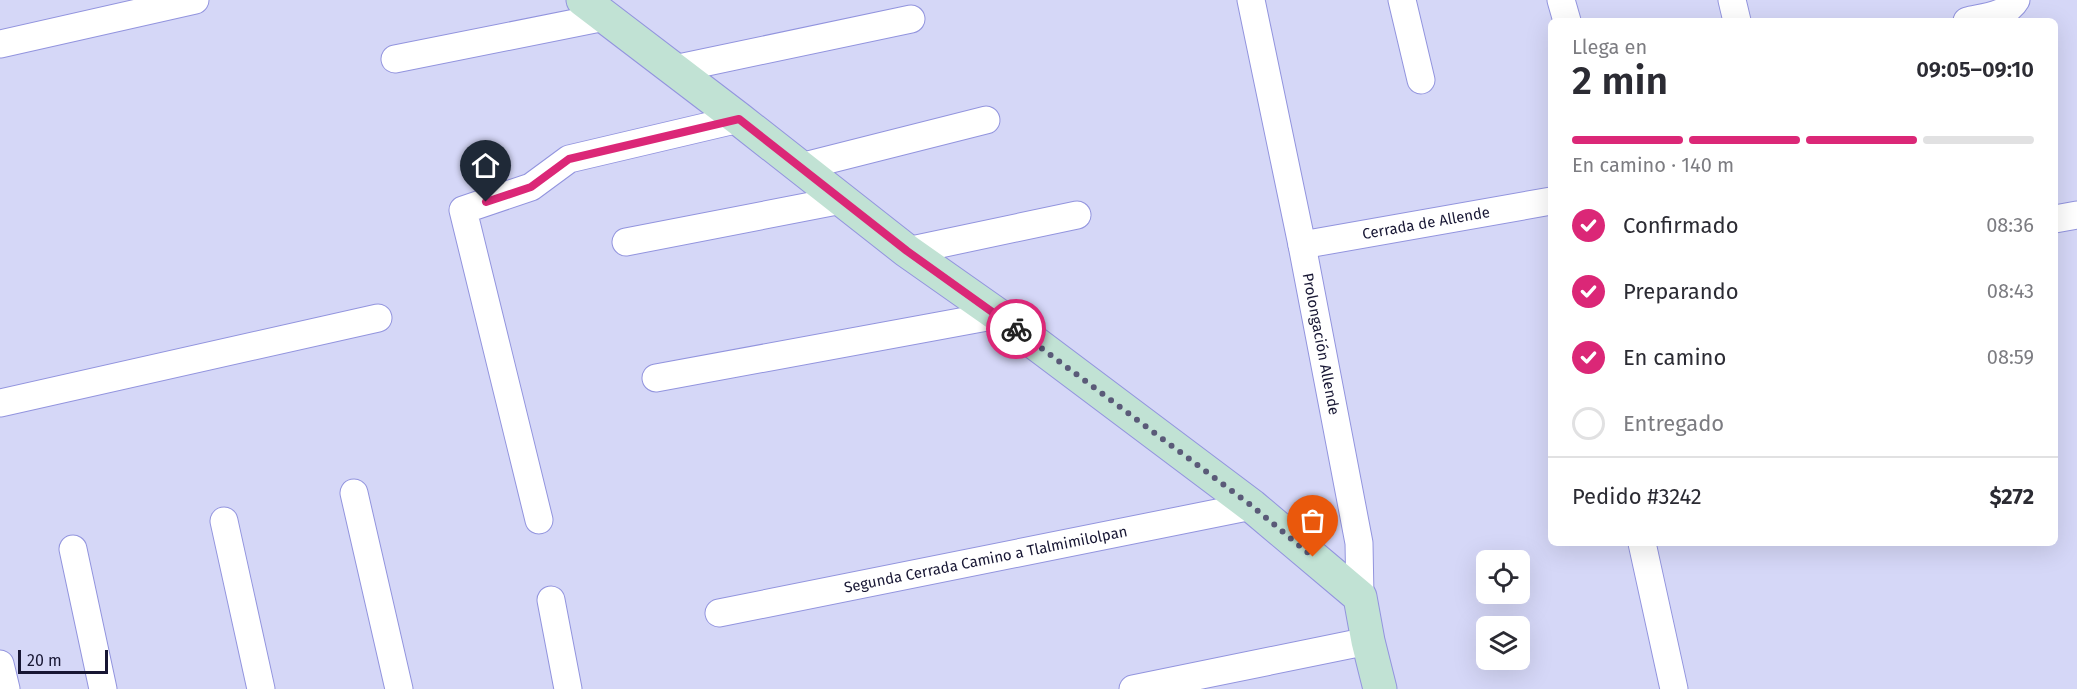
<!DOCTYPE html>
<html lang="es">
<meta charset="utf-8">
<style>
:root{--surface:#fff;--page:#f2f2f3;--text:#2b2b33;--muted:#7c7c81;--line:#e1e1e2;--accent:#db2777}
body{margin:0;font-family:"Fira Sans",sans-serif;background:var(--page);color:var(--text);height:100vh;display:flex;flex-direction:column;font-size:22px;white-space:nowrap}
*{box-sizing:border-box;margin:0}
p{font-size:20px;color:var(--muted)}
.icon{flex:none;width:33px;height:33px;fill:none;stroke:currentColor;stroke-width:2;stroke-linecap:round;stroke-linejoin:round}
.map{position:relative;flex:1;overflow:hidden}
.panel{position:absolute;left:1548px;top:18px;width:510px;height:528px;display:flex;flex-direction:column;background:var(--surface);border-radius:9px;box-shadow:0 6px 24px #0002}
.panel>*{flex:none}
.tools{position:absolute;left:1476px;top:550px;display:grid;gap:12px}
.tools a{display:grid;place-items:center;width:54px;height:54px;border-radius:9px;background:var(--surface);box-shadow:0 6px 24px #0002;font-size:30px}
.scale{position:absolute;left:18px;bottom:15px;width:90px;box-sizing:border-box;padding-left:6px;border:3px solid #171633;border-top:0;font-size:16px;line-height:21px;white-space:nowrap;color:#171633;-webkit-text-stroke:4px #d5d7f7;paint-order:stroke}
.pin{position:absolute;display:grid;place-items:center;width:51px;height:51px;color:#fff;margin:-62px -26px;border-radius:50% 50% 50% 0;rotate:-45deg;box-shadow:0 0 6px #0007}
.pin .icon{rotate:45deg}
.courier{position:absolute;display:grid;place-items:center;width:60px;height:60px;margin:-30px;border:4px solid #db2777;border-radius:50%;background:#fff;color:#222;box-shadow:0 2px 8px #0007}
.head em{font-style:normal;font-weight:600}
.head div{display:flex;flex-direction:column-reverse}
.head{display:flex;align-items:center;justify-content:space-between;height:102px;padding:0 24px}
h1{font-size:39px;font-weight:600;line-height:45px}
.bar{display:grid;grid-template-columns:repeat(4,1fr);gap:9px 6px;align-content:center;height:72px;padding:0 24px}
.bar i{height:8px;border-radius:4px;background:var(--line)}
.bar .selected{background:var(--accent)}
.bar p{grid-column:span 4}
.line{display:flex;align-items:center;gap:15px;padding:0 24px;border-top:2px solid var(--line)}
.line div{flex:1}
ol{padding:0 24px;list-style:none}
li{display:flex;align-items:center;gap:18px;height:66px}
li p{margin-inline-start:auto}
li .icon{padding:6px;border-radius:50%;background:var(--accent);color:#fff;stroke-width:4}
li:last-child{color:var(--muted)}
li i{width:33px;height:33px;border:3px solid var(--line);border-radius:50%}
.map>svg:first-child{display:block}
</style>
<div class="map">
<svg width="2077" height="689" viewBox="0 0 2077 689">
<rect width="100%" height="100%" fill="#d5d7f7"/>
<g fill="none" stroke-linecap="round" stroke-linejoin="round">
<g stroke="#9294de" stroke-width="29">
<g id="street">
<path id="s1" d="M 1251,0 L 1302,245 L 1359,543 L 1360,597"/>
<path d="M 1402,0 L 1421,80"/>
<path d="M 1561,0 L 1567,21"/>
<path d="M 1732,0 L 1737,21"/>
<path d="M 1967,21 C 1983,17 2007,16 2016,0"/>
<path d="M 0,44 L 195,0"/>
<path d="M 395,59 L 605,17"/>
<path d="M 674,69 L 911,19"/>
<path d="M 800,167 L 986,120"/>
<path d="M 2055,219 L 2077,215"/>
<path d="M 626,242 L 842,200"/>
<path id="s2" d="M 1302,245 L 1551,201"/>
<path d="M 907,251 L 1077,215"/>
<path d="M 656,378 L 998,315"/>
<path d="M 0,403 L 378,318"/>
<path d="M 354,493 L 399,689"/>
<path d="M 539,520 L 463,210 L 531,187 L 569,159 L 739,119"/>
<path d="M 224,521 L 261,689"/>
<path d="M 1642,543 L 1674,689"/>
<path d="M 73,549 L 103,689"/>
<path d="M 551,600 L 568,689"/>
<path id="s3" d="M 719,613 L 1252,506"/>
<path d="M 0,664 L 6,689"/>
<path d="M 1133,689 L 1368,641"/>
</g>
</g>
<g stroke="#9294de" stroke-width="35">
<path id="secondary" d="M 583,0 L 739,119 L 907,251 L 998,315 L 1252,506 L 1360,597 L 1368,641 L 1380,689"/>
</g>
<use href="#street" stroke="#fff" stroke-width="27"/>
<use href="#secondary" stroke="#c1e2d4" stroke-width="33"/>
</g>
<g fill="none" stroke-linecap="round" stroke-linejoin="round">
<path stroke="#5a5a78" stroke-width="6" stroke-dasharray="0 10.8" d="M 1016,329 L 1252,506 L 1313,557"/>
<path stroke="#db2777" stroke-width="8" d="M 486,202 L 531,187 L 569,159 L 739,119 L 907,251 L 1016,329"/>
</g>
<g text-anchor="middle" stroke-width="6" stroke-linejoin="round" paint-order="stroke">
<g font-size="15" fill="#171633" stroke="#d5d7f7">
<text dy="5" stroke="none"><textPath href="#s2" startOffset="126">Cerrada de Allende</textPath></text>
<text dy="5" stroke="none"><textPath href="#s1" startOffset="351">Prolongación Allende</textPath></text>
<text dy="5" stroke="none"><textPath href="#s3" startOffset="272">Segunda Cerrada Camino a Tlalmimilolpan</textPath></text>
</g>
</g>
</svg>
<div class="tools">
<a><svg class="icon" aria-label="locate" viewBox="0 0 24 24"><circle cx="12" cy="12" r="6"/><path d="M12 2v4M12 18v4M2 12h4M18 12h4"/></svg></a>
<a><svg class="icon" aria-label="layers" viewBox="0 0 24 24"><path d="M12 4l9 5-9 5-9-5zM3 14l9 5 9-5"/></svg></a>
</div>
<div class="scale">20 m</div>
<div class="pin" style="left:1313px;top:557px;background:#ea580c"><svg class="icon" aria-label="bag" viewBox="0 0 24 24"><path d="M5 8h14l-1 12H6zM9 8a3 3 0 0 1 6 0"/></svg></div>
<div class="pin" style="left:486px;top:202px;background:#1f2937"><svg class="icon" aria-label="home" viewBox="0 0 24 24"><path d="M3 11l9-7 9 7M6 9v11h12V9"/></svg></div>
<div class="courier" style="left:1016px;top:329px"><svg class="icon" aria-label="bike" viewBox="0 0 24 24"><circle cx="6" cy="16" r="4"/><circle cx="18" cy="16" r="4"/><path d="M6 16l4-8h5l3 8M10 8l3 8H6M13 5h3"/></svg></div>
<section class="panel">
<div class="head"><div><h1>2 min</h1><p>Llega en</p></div><em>09:05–09:10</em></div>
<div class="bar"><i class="selected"></i><i class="selected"></i><i class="selected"></i><i></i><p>En camino · 140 m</p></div>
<ol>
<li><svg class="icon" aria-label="check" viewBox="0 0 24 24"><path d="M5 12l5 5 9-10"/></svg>Confirmado<p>08:36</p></li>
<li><svg class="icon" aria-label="check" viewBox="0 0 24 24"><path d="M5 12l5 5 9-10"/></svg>Preparando<p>08:43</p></li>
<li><svg class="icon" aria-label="check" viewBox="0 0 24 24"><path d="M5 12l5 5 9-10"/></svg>En camino<p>08:59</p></li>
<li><i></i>Entregado</li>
</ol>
<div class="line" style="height:78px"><div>Pedido #3242</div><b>$272</b></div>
</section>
</div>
